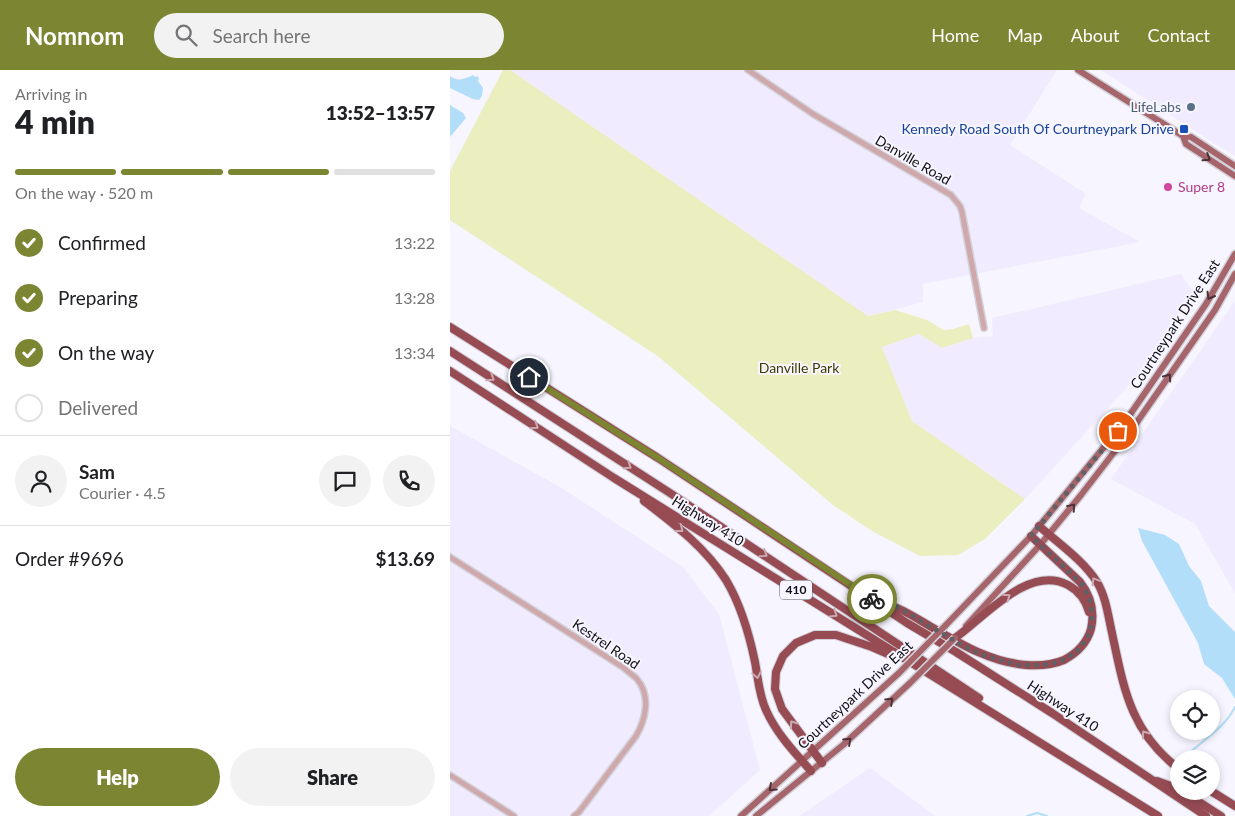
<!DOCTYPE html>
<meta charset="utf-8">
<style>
:root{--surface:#fff;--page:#f2f2f2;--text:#202124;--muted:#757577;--line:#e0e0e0;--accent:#7c8531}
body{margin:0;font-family:Lato,sans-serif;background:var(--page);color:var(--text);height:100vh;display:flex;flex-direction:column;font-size:19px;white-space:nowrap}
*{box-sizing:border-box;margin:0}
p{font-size:16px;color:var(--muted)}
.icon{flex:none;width:28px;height:28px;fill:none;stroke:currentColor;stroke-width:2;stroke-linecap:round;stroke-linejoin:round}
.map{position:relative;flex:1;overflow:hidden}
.details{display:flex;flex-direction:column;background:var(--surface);width:450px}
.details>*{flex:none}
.controls{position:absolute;left:720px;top:620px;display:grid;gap:10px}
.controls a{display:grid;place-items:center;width:50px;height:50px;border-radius:50%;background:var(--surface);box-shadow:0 2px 8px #0003;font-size:25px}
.pin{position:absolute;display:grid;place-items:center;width:42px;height:42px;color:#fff;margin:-21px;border:2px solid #fff;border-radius:50%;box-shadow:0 1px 5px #0007}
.courier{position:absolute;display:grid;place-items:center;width:50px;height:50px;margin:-25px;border:4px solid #7c8531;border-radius:50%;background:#fff;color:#222;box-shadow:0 1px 6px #0007}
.head em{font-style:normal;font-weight:800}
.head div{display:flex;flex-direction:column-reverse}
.head{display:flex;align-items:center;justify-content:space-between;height:85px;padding:0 15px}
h1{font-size:32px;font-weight:800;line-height:38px}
.bar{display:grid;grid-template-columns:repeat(4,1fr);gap:8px 5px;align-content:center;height:60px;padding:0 15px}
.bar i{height:6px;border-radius:4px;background:var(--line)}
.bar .on{background:var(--accent)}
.bar p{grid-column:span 4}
.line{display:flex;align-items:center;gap:12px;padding:0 15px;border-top:1px solid var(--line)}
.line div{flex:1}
.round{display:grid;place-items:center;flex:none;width:52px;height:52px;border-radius:26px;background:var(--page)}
ol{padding:0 15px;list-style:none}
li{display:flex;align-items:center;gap:15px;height:55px}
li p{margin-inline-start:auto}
li .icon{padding:5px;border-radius:50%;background:var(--accent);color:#fff;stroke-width:4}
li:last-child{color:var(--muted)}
li i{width:28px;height:28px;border:2px solid var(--line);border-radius:50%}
.action{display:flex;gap:10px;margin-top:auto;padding:10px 15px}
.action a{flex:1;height:58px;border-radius:30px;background:var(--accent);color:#fff;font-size:20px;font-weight:800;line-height:58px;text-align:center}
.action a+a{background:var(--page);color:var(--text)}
header{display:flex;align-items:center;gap:30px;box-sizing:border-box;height:70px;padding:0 25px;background:var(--accent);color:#fff}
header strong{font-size:24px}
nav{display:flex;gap:28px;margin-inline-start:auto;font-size:18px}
.search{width:350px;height:45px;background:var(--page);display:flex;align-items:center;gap:12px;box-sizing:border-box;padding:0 18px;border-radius:28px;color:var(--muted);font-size:19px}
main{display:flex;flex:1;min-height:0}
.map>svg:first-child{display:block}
</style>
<header>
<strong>Nomnom</strong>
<div class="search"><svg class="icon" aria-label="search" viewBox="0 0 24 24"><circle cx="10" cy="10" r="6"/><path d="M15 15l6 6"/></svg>Search here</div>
<nav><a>Home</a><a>Map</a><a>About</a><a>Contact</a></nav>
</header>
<main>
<section class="details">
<div class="head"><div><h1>4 min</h1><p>Arriving in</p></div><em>13:52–13:57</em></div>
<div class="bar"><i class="on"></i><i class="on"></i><i class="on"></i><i></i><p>On the way · 520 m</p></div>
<ol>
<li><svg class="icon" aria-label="check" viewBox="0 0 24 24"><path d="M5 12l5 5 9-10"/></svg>Confirmed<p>13:22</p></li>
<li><svg class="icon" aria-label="check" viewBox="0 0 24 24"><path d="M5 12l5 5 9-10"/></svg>Preparing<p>13:28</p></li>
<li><svg class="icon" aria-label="check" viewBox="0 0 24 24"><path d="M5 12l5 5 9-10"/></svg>On the way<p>13:34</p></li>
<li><i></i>Delivered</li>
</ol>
<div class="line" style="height:90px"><a class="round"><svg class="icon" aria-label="person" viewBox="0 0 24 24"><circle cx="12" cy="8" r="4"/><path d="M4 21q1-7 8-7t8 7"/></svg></a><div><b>Sam</b><p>Courier · 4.5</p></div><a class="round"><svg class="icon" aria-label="chat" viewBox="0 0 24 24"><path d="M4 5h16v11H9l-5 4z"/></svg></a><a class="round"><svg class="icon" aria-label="phone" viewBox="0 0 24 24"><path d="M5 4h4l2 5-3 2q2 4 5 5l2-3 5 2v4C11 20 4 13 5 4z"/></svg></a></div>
<div class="line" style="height:65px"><div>Order #9696</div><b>$13.69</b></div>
<div class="action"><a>Help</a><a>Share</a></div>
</section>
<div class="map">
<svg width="785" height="746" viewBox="0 0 785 746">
<rect width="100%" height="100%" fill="#f7f5ff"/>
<path fill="#f0ebff" d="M 60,0 L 607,0 L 560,75 L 636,124 L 629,138 L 690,172 L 473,214 L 473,232 L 418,246 Z
M 651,0 L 785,0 L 785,86 L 764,73 Z
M 731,204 L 743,222 L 687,306 L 575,429 L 462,351 L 432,277 L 469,264 L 492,278 L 523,268 L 543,266 L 542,248 Z
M 785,231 L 785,523 L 745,454 L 661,409 Z
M 0,356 L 110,417 L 233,497 L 269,544 L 310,700 L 259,746 L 0,746 Z
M 420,698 L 485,746 L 349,746 Z"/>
<path fill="#ebeebf" d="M 53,0 L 60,0 L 418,246 L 445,240 L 477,250 L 494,260 L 503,259 L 519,254 L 523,268 L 492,278 L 469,264 L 432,277 L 462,351 L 575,429 L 535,469 L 508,485 L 470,486 L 422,461 L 383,435 L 209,287 L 0,150 L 0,101 Z"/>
<path fill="#b2defa" d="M 23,5 L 25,7 L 27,6 L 29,8 L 28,11 L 33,18 L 32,26 L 29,30 L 23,29 L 0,18 L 0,6 C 8,12 15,9 23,5 Z
M 0,35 L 13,43 L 16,48 L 0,67 Z
M 688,458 L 715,465 L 729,474 L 739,496 L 751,511 L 759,536 L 785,562 L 785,629 L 772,608 L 754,594 L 748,573 L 692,471 Z"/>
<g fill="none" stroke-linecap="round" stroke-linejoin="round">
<path stroke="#b2defa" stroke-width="2" d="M 738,684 C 754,670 776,656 785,637
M 577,746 L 587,743 L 597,746"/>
<g stroke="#d2d0d9" stroke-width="8">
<path id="minor" d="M 298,0 L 363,44 L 501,125 L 510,136 L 512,142 L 534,258
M 0,487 L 174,598 C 178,602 183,605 187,609 C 201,626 196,649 186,666 L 129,742 L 124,746
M 0,705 L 64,746"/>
</g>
<g stroke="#d2d0d9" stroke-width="9">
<path id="major" d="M 628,0 L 733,66 L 741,67 L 785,96
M 733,66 L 736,74 L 785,106
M 495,556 L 581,466 L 677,349 L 756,234 L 785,184
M 516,556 L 590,475 L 631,425 L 685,355 L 765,240 L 785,204
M 291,746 L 449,603
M 306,746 L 393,675 L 460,613"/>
</g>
<g stroke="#d2d0d9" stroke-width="10">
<path id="highway" d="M 0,257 L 208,388 L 457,553 L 506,582 L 602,643 L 756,746
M 0,281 L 220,423 L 529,628
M 0,301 L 164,408 L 708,746
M 194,431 C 224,454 255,477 276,510 C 291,535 299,563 305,592 C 308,608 309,625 316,640 C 326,663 345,683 361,701
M 589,456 C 608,473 633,490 647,512 C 656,527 658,545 662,563 C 674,619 680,661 729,699
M 430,532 C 449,537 461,545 478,555 C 509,573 539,592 576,595 C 589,596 602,595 614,590 C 627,583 637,573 641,559 C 645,541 641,526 630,512 L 581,466
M 505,568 C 534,548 578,494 618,515 C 629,521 636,531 639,542
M 372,693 L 332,639 L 325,619 L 326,602 L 333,586 L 346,573 L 365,565 L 386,565 L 422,577 L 445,587
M 707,711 L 729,719
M 732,721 L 771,746
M 761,721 L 785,736"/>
</g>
<use href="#minor" stroke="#cea8aa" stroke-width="5"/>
<use href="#major" stroke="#a6656a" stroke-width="6"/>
<use href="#highway" stroke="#974c54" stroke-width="8"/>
<g stroke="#d2d0d9" stroke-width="9" stroke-linecap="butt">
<path id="major-bridge" d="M 449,603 L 495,556
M 460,613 L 505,568"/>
</g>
<use href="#major-bridge" stroke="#a6656a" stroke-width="6"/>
</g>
<defs><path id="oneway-chevron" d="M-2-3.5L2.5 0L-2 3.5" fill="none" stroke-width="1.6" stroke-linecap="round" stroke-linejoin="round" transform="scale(1.25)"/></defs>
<g stroke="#4c3136">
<use href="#oneway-chevron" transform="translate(757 88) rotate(33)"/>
<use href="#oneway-chevron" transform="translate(760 226) rotate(120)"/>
<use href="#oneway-chevron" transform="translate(718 307) rotate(-55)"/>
<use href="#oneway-chevron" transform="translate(622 437) rotate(-50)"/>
<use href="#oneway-chevron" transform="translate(440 631) rotate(-43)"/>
<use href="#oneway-chevron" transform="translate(398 671) rotate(-43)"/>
<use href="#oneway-chevron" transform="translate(322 718) rotate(138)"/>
</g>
<g stroke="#cca9b2">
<use href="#oneway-chevron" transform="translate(41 308) rotate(33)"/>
<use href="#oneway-chevron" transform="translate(85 356) rotate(33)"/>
<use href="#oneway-chevron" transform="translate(178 396) rotate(33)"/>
<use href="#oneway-chevron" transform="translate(230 459) rotate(38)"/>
<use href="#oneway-chevron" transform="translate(314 484) rotate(33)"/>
<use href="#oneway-chevron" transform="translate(645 511) rotate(-121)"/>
<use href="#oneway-chevron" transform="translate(557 527) rotate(-34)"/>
<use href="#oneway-chevron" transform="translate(384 544) rotate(32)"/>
<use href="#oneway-chevron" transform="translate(307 605) rotate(79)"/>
<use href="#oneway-chevron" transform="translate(343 654) rotate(-126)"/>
<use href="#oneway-chevron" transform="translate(695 664) rotate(-125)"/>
</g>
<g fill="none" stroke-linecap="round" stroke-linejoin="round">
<path stroke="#616066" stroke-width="5" stroke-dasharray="0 9" d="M 422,529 L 446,536 L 515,577 L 533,585 L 568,595 L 593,595 L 609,592 L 627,582 L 638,567 L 642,551 L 641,533 L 635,519 L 630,512 L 581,466 L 668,361"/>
<path stroke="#7c8531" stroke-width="6" d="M 79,307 L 208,388 L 422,529"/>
</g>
<circle fill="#5c6f8a" stroke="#f7f5ff" stroke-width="2" cx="741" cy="37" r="5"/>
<rect fill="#1a4fb4" stroke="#f7f5ff" stroke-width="2" x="729" y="54" width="10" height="10" rx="2.5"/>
<circle fill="#d1479c" stroke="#f7f5ff" stroke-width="2" cx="718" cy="117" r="5"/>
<g text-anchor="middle" stroke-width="4" stroke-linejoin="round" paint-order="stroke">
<rect fill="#f7f5ff" stroke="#55545a" stroke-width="1" x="330" y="510.5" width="32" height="19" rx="4"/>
<g font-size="12" font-weight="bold" fill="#100f13">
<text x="346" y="524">410</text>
</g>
<g font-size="14" fill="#4e5e75" stroke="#f7f5ff" text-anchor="end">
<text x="731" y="42">LifeLabs</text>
</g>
<g font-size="14" fill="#164399" stroke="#f7f5ff" text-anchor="end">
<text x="724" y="64">Kennedy Road South Of Courtneypark Drive</text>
</g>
<g font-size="14" fill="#100f13" stroke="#f7f5ff">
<text transform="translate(463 90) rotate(30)" y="5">Danville Road</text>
<text transform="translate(725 254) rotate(-57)" y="5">Courtneypark Drive East</text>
<text transform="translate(258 451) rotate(32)" y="5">Highway 410</text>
<text transform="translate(156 574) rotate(34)" y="5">Kestrel Road</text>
<text transform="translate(405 625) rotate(-43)" y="5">Courtneypark Drive East</text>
<text transform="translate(613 636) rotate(33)" y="5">Highway 410</text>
</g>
<g font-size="14" fill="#b23c85" stroke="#f7f5ff" text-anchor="start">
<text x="728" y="122">Super 8</text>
</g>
<g font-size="14" fill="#3c3d00" stroke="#f7f5ff">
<text x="349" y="303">Danville Park</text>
</g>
</g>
</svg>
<div class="controls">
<a><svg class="icon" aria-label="locate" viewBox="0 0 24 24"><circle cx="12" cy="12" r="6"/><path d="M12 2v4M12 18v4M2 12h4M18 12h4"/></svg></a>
<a><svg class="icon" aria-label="layers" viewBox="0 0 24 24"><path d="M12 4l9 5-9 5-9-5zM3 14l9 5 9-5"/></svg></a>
</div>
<div class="pin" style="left:668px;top:361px;background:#ea580c"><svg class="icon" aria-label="bag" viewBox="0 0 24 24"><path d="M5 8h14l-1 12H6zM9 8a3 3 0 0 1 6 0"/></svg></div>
<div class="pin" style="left:79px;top:307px;background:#1f2937"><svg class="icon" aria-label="home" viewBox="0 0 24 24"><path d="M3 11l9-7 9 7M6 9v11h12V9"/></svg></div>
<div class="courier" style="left:422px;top:529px"><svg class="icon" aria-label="bike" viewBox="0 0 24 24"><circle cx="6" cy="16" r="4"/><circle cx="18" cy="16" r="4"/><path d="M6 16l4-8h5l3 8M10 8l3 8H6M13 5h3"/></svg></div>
</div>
</main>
